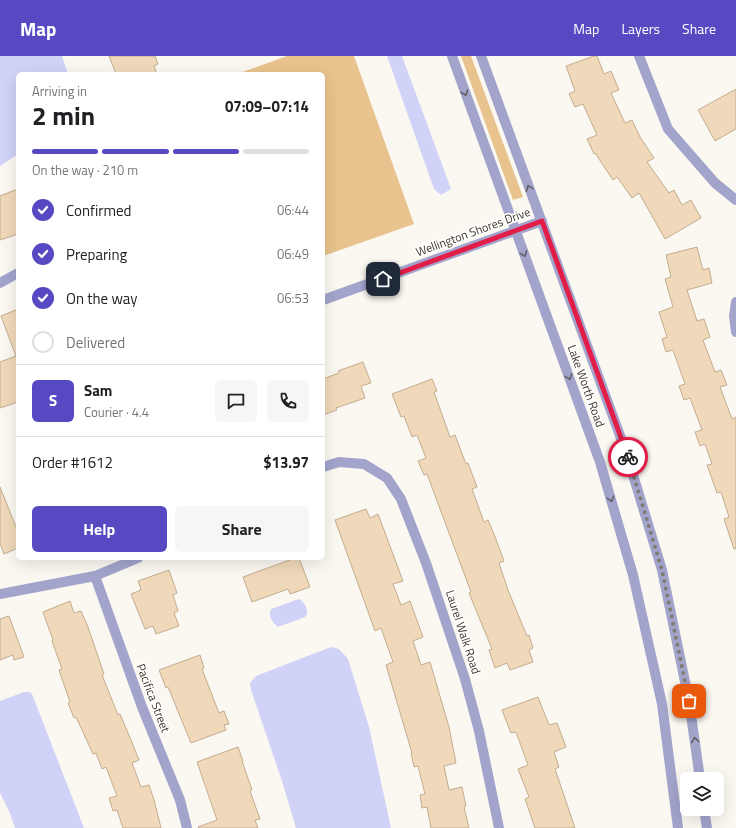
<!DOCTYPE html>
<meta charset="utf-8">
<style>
:root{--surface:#fff;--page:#f6f6f6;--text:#202124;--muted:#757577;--line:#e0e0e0;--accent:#5749c1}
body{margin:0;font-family:"Titillium Web",sans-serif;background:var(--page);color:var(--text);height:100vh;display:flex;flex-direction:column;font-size:15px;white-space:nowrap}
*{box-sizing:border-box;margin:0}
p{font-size:13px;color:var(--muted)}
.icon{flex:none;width:22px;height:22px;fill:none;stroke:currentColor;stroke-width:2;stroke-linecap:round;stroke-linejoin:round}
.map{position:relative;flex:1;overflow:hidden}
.drawer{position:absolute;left:16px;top:16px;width:309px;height:488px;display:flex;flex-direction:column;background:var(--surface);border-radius:6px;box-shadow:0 4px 16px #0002}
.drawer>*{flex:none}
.buttons{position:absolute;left:680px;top:716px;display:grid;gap:8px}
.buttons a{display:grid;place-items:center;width:44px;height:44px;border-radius:6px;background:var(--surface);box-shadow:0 4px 16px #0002;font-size:20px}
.pin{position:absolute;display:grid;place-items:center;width:34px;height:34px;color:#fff;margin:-17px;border-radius:8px;box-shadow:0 2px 6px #0006}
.courier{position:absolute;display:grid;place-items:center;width:40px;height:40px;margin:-20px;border:3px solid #e11d48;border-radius:50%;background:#fff;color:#222;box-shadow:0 1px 5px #0007}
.headline em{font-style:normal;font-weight:700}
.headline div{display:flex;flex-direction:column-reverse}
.headline{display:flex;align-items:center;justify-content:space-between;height:68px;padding:0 16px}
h1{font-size:26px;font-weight:700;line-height:30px}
.bar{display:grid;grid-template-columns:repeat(4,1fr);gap:6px 4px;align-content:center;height:48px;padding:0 16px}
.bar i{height:5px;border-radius:3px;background:var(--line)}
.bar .selected{background:var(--accent)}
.bar p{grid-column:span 4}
.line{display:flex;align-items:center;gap:10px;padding:0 16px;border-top:1px solid var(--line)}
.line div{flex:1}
.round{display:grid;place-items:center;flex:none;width:42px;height:42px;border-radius:6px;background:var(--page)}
ol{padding:0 16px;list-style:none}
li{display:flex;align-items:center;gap:12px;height:44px}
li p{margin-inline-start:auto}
li .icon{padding:4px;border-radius:50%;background:var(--accent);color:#fff;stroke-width:4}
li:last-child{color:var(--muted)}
li i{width:22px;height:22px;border:2px solid var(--line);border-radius:50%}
.cta{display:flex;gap:8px;margin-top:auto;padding:8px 16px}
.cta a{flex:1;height:46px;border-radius:6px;background:var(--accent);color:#fff;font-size:16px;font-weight:700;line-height:46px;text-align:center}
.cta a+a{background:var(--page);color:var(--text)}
header{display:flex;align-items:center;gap:24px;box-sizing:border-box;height:56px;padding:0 20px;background:var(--accent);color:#fff}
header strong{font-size:19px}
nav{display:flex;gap:22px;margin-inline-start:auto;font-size:14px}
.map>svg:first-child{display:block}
</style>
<header>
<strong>Map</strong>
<nav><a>Map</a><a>Layers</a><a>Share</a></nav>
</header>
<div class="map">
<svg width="736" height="772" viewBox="0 0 736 772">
<rect width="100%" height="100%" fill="#fbf7f1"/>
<path fill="#e8c38d" d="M 287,0 L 354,0 L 414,168 L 323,200 L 323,18 L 237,18 Z
M 461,0 L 471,0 L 523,141 L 513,144 Z"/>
<path fill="#d0d2f7" d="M 0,0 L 62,0 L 68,18 L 18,18 L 18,98 L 0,110 Z
M 387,0 L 402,0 L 451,133 L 441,139 L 434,133 Z
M 299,543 C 305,546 310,556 305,561 L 278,571 C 272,566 268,560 271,553 Z
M 331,591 L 339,593 L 348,603 L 369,671 L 391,772 L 296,772 L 282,725 L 251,634 L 250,627 L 256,620 Z
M 24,636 L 29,636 L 32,638 L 84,772 L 15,772 L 10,757 L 0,737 L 0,645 Z"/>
<path fill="#efd9ba" stroke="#c3ad90" d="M 109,0 L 155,0 L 158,8 L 154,10 L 157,18 L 116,18 Z
M 594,0 L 597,0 L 604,18 L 611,15 L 619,34 L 611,37 L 625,67 L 632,64 L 640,81 L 654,102 L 647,106 L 669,137 L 674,134 L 682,149 L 691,144 L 701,162 L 665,183 L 639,137 L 632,142 L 617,121 L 613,124 L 595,97 L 594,98 L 587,83 L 597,79 L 583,48 L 575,51 L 569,38 L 575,35 L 566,10 Z
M 736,33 L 736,73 L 715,85 L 698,54 Z
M 18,133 L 18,178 L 0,184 L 0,140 Z
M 697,191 L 703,214 L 709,212 L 712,227 L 687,234 L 697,265 L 704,263 L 710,281 L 703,284 L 715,316 L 721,314 L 727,329 L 720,331 L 732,363 L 736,361 L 736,493 L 734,493 L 724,463 L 729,461 L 721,436 L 717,437 L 707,409 L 712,408 L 705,388 L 700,390 L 695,376 L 702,374 L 690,342 L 684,344 L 679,330 L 685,328 L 673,294 L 666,296 L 662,283 L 667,281 L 659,256 L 673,251 L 665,223 L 671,221 L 666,199 Z
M 18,253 L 18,346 L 0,352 L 0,306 L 16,300 L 1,260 Z
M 363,306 L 371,327 L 361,330 L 365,342 L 336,352 L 337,354 L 323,359 L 323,323 L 339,317 L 338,315 Z
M 432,323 L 437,335 L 434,336 L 450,381 L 455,379 L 466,408 L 468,407 L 477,431 L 472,433 L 484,466 L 488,464 L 494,478 L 504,505 L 499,507 L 508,534 L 527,580 L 529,579 L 533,592 L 529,594 L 533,606 L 510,614 L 507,607 L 495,612 L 489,594 L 492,593 L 469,537 L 471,536 L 427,418 L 424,419 L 418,405 L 426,402 L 417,379 L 412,381 L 404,360 L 401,361 L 392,338 Z
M 0,431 L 18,476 L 18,492 L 4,498 L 0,487 Z
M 366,453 L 370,462 L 378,458 L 403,525 L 393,528 L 401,549 L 410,545 L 423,581 L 413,585 L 421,609 L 430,606 L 449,671 L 456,707 L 444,710 L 449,734 L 462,731 L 466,750 L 464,751 L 469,772 L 431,772 L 427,751 L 422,752 L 420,739 L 425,738 L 418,710 L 414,711 L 411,697 L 412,697 L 386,609 L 393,606 L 381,572 L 375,575 L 335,464 Z
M 295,502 L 299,502 L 310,531 L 290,538 L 288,533 L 252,546 L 243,521 Z
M 169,514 L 177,537 L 173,539 L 178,555 L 174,557 L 179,570 L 156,578 L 153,570 L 145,573 L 131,538 L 141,534 L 138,525 Z
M 70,545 L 74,557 L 81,555 L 88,571 L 104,618 L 102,619 L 118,659 L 120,658 L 131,684 L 139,704 L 132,707 L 141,731 L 149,729 L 154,744 L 161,772 L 123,772 L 117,754 L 113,755 L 109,742 L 117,740 L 106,711 L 102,713 L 96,697 L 93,698 L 76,661 L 74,662 L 68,647 L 70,646 L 59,614 L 62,613 L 52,585 L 53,584 L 43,556 Z
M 9,560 L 24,601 L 14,604 L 13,599 L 0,604 L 0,563 Z
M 200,599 L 204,612 L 202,613 L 219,657 L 224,655 L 229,668 L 224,669 L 226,674 L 191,687 L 168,631 L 166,632 L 159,614 Z
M 538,641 L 549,669 L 557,667 L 566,691 L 554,696 L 559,711 L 555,713 L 575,772 L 535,772 L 525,743 L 529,741 L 518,713 L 528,709 L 516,676 L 511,677 L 502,654 Z
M 238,691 L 243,705 L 242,705 L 252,734 L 250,735 L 260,763 L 255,764 L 258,772 L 199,772 L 198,771 L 217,764 L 197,706 Z"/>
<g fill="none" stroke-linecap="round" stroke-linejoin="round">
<path stroke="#a2a4cc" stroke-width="10" d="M 639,0 L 668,73 L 715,127 L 736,144
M 0,227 L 18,217
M 323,244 L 542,165
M 736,246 L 734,260 L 736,276
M 323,411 L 339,406 L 364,408 L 387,422 L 401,443 L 426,507 L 465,623 L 479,675 L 499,772
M 95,520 L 142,651 L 180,744 L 187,772
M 0,538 L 95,520 L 138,502"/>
<path stroke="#a2a4cc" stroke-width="10" d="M 452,0 L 600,406 L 633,519 L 662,648 L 678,772
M 481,0 L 626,396 L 662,514 L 689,645 L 700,723
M 704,753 L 707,772"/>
</g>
<defs><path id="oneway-chevron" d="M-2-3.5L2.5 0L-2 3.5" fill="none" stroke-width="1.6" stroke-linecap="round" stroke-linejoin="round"/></defs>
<g stroke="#625d63">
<use href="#oneway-chevron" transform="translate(465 37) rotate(70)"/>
<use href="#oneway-chevron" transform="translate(529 132) rotate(-110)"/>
<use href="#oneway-chevron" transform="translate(524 198) rotate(70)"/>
<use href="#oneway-chevron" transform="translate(569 321) rotate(70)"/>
<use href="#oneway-chevron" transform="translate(611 443) rotate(73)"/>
<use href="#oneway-chevron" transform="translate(695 684) rotate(-98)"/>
</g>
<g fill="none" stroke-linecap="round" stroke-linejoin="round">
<path stroke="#817a70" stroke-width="4" stroke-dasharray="0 7.2" d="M 628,401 L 662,514 L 689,645"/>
<path stroke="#e11d48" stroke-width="5" d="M 383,223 L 542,165 L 628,401"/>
</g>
<g text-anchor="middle" stroke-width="3.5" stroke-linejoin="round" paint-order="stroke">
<g font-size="12" fill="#40372b" stroke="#fff">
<text transform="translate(473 176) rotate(-20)" y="4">Wellington Shores Drive</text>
<text transform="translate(586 330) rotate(70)" y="4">Lake Worth Road</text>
<text transform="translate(463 576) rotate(72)" y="4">Laurel Walk Road</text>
<text transform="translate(153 642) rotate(69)" y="4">Pacifica Street</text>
</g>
</g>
</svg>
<div class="buttons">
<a><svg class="icon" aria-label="layers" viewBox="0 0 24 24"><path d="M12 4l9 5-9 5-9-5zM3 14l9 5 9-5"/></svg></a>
</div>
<div class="pin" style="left:689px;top:645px;background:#ea580c"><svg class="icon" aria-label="bag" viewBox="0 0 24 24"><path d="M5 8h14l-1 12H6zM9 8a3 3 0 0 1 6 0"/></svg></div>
<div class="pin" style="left:383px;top:223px;background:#1f2937"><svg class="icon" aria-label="home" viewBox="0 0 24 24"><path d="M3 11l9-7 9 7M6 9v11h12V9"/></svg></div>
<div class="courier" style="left:628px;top:401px"><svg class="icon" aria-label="bike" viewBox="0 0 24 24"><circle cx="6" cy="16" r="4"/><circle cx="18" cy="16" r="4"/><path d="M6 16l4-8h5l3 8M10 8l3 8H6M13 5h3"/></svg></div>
<section class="drawer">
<div class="headline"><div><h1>2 min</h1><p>Arriving in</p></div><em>07:09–07:14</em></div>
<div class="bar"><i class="selected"></i><i class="selected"></i><i class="selected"></i><i></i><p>On the way · 210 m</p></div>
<ol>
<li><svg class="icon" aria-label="check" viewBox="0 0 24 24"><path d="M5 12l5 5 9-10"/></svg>Confirmed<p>06:44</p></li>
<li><svg class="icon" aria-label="check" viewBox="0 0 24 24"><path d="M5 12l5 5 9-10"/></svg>Preparing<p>06:49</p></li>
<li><svg class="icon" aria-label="check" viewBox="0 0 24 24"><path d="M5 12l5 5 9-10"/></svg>On the way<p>06:53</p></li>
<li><i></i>Delivered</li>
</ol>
<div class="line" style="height:72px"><b class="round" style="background:var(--accent);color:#fff">S</b><div><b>Sam</b><p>Courier · 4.4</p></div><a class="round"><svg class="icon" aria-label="chat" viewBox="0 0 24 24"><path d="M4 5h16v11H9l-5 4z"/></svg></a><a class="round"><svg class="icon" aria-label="phone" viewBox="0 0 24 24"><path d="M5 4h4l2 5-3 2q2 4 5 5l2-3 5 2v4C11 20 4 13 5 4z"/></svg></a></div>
<div class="line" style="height:52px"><div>Order #1612</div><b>$13.97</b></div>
<div class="cta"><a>Help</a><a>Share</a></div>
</section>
</div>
